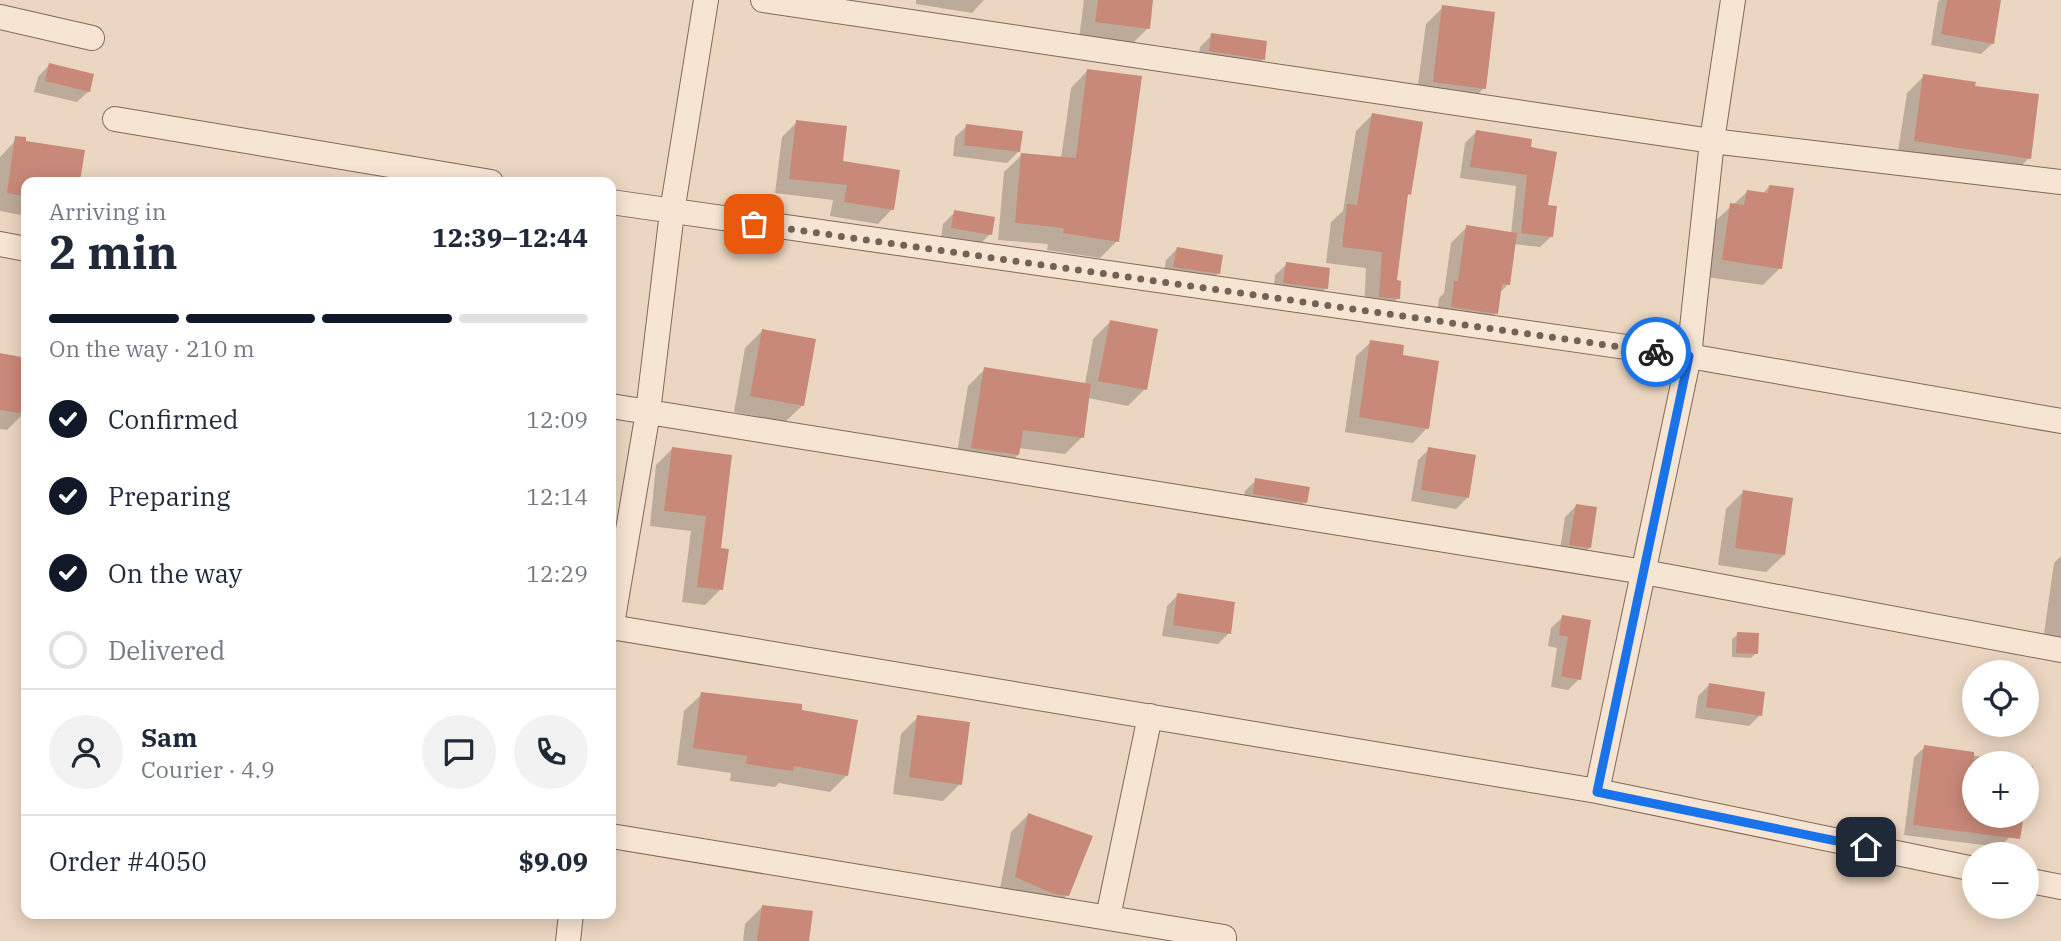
<!DOCTYPE html>
<meta charset="utf-8">
<style>
:root{--surface:#fff;--page:#f2f2f3;--text:#1f2937;--muted:#747a83;--line:#e0e1e3;--accent:#111827}
body{margin:0;font-family:"IBM Plex Serif",serif;background:var(--page);color:var(--text);height:100vh;display:flex;flex-direction:column;font-size:26px;white-space:nowrap}
*{box-sizing:border-box;margin:0}
p{font-size:23px;color:var(--muted)}
.icon{flex:none;width:38px;height:38px;fill:none;stroke:currentColor;stroke-width:2;stroke-linecap:round;stroke-linejoin:round}
.map{position:relative;flex:1;overflow:hidden}
.sheet{position:absolute;left:21px;top:177px;width:595px;height:742px;display:flex;flex-direction:column;background:var(--surface);border-radius:14px;box-shadow:0 4px 18px #0003}
.sheet>*{flex:none}
.tools{position:absolute;left:1962px;top:660px;display:grid;gap:14px}
.tools a{display:grid;place-items:center;width:77px;height:77px;border-radius:50%;background:var(--surface);box-shadow:0 4px 18px #0003;font-size:35px}
.pin{position:absolute;display:grid;place-items:center;width:60px;height:60px;color:#fff;margin:-30px;border-radius:14px;box-shadow:0 4px 10px #0006}
.courier{position:absolute;display:grid;place-items:center;width:70px;height:70px;margin:-35px;border:5px solid #1a73e8;border-radius:50%;background:#fff;color:#222;box-shadow:0 2px 9px #0007}
.head em{font-style:normal;font-weight:800}
.head div{display:flex;flex-direction:column-reverse}
.head{display:flex;align-items:center;justify-content:space-between;height:119px;padding:0 28px}
h1{font-size:46px;font-weight:800;line-height:52px}
.bar{display:grid;grid-template-columns:repeat(4,1fr);gap:10px 7px;align-content:center;height:84px;padding:0 28px}
.bar i{height:9px;border-radius:5px;background:var(--line)}
.bar .selected{background:var(--accent)}
.bar p{grid-column:span 4}
.line{display:flex;align-items:center;gap:18px;padding:0 28px;border-top:2px solid var(--line)}
.line div{flex:1}
.round{display:grid;place-items:center;flex:none;width:74px;height:74px;border-radius:37px;background:var(--page)}
ol{padding:0 28px;list-style:none}
li{display:flex;align-items:center;gap:21px;height:77px}
li p{margin-inline-start:auto}
li .icon{padding:7px;border-radius:50%;background:var(--accent);color:#fff;stroke-width:4}
li:last-child{color:var(--muted)}
li i{width:38px;height:38px;border:4px solid var(--line);border-radius:50%}
.map>svg:first-child{display:block}
</style>
<div class="map">
<svg width="2061" height="941" viewBox="0 0 2061 941">
<rect width="100%" height="100%" fill="#ebd6c1"/>
<path fill="#0003" d="M 916,0 L 984,0 L 972,13 L 916,4 Z
M 1084,0 L 1151,0 L 1148,28 L 1131,45 L 1079,39 Z
M 1940,0 L 2000,0 L 1993,43 L 1981,54 L 1931,45 L 1938,2 Z
M 1443,7 L 1484,88 L 1467,105 L 1416,99 L 1426,24 Z
M 1212,35 L 1263,59 L 1252,70 L 1198,62 L 1200,47 Z
M 49,65 L 89,91 L 77,102 L 34,92 L 38,77 Z
M 1088,70 L 1117,241 L 1100,258 L 1047,250 L 1048,244 L 998,240 L 1004,172 L 1022,155 L 1061,159 L 1071,88 Z
M 1924,76 L 1973,87 L 2029,158 L 2012,175 L 1897,158 L 1907,93 Z
M 1372,115 L 1409,194 L 1405,198 L 1395,282 L 1398,298 L 1382,315 L 1364,313 L 1366,268 L 1326,263 L 1331,222 L 1343,211 L 1356,131 Z
M 797,122 L 892,209 L 878,224 L 830,216 L 833,200 L 775,193 L 782,137 Z
M 967,126 L 1019,151 L 1007,163 L 953,156 L 955,137 Z
M 1476,132 L 1529,149 L 1552,236 L 1540,247 L 1514,244 L 1508,284 L 1499,294 L 1496,313 L 1481,328 L 1436,322 L 1439,298 L 1444,293 L 1451,243 L 1467,227 L 1511,234 L 1516,186 L 1460,178 L 1465,143 Z
M 15,141 L 78,182 L 26,182 L 26,216 L 0,211 L 0,157 Z
M 1770,186 L 1780,268 L 1763,285 L 1706,277 L 1714,222 L 1747,192 L 1762,194 Z
M 955,212 L 990,234 L 979,245 L 941,239 L 943,224 Z
M 1177,249 L 1218,273 L 1207,284 L 1163,278 L 1166,260 Z
M 1287,264 L 1326,288 L 1315,299 L 1273,294 L 1275,275 Z
M 1110,322 L 1145,389 L 1128,406 L 1088,398 L 1082,437 L 1065,454 L 1019,448 L 1018,455 L 1000,472 L 955,465 L 968,386 L 985,369 L 1085,384 L 1093,339 Z
M 762,331 L 803,405 L 785,422 L 734,412 L 745,348 Z
M 1371,342 L 1401,357 L 1427,428 L 1413,443 L 1345,432 L 1356,356 Z
M 0,355 L 26,360 L 24,413 L 7,430 L 0,429 Z
M 672,449 L 730,456 L 719,550 L 721,589 L 705,605 L 682,602 L 691,531 L 650,526 L 656,465 Z
M 1429,449 L 1467,498 L 1456,509 L 1411,501 L 1418,460 Z
M 1256,480 L 1305,502 L 1294,513 L 1242,505 L 1245,491 Z
M 1743,492 L 1784,555 L 1766,572 L 1718,565 L 1726,509 Z
M 1576,506 L 1589,548 L 1578,559 L 1559,556 L 1565,517 Z
M 2061,556 L 2061,644 L 2043,641 L 2054,563 Z
M 1178,595 L 1229,633 L 1218,644 L 1162,636 L 1167,606 Z
M 1563,617 L 1589,621 L 1579,679 L 1568,690 L 1551,687 L 1557,648 L 1548,646 L 1551,628 Z
M 1738,634 L 1756,653 L 1751,658 L 1732,657 L 1732,639 Z
M 1709,685 L 1760,715 L 1749,726 L 1695,718 L 1698,696 Z
M 702,694 L 800,711 L 847,775 L 830,792 L 779,783 L 775,787 L 730,781 L 731,773 L 677,765 L 684,711 Z
M 918,717 L 960,784 L 943,801 L 893,794 L 901,734 Z
M 1925,747 L 2016,763 L 1974,763 L 1974,816 L 2017,816 L 2012,819 L 2010,837 L 1999,847 L 1904,835 L 1914,757 Z
M 2026,765 L 2033,766 L 2026,798 Z
M 1028,815 L 1067,895 L 1050,913 L 999,894 L 1011,832 Z
M 762,907 L 808,941 L 743,941 L 745,924 Z"/>
<path fill="#c88979" d="M 1098,0 L 1153,0 L 1150,29 L 1095,22 Z
M 1947,0 L 2001,0 L 1994,44 L 1941,34 Z
M 1442,5 L 1495,12 L 1486,89 L 1433,82 Z
M 1211,33 L 1267,41 L 1265,60 L 1209,51 Z
M 49,63 L 94,74 L 90,92 L 45,81 Z
M 1087,69 L 1142,76 L 1119,242 L 1063,233 L 1064,228 L 1015,223 L 1021,153 L 1076,158 Z
M 1923,74 L 1976,82 L 1975,86 L 2039,94 L 2031,159 L 1914,141 Z
M 1372,113 L 1423,122 L 1411,195 L 1408,194 L 1397,280 L 1401,281 L 1400,299 L 1379,297 L 1382,252 L 1342,247 L 1347,204 L 1357,205 Z
M 796,120 L 847,126 L 843,161 L 900,170 L 894,210 L 844,202 L 847,185 L 789,179 Z
M 966,124 L 1023,131 L 1020,152 L 964,145 Z
M 1476,130 L 1532,139 L 1531,147 L 1557,152 L 1548,205 L 1557,206 L 1553,237 L 1521,233 L 1527,175 L 1470,167 Z
M 15,136 L 26,137 L 26,141 L 85,150 L 80,182 L 26,182 L 26,196 L 7,193 Z
M 1769,185 L 1794,188 L 1782,269 L 1722,260 L 1730,203 L 1744,205 L 1747,190 L 1768,193 Z
M 954,210 L 995,217 L 992,235 L 951,228 Z
M 1466,225 L 1517,233 L 1510,285 L 1502,284 L 1498,314 L 1451,307 L 1454,281 L 1458,281 Z
M 1177,247 L 1223,255 L 1220,274 L 1173,267 Z
M 1286,262 L 1330,268 L 1328,289 L 1283,283 Z
M 1110,320 L 1158,329 L 1147,390 L 1098,381 Z
M 762,329 L 816,339 L 804,406 L 750,396 Z
M 1370,340 L 1404,345 L 1403,355 L 1439,361 L 1429,429 L 1359,417 Z
M 0,353 L 26,358 L 26,414 L 0,410 Z
M 984,367 L 1091,384 L 1084,438 L 1023,430 L 1019,455 L 971,448 Z
M 672,447 L 732,455 L 721,548 L 729,549 L 723,590 L 697,587 L 706,516 L 664,511 Z
M 1428,447 L 1476,455 L 1469,498 L 1421,490 Z
M 1255,478 L 1310,487 L 1307,503 L 1253,494 Z
M 1743,490 L 1793,498 L 1785,555 L 1735,548 Z
M 1576,504 L 1597,507 L 1591,548 L 1569,545 Z
M 1177,593 L 1235,602 L 1231,634 L 1173,625 Z
M 1562,615 L 1591,620 L 1581,680 L 1561,676 L 1568,637 L 1559,635 Z
M 1737,632 L 1759,633 L 1758,654 L 1736,653 Z
M 1709,683 L 1765,692 L 1762,716 L 1706,707 Z
M 701,692 L 802,704 L 802,710 L 858,720 L 848,776 L 794,766 L 793,771 L 746,764 L 747,756 L 693,748 Z
M 917,715 L 970,722 L 962,785 L 909,777 Z
M 1924,745 L 1974,752 L 1974,789 L 1970,814 L 2023,821 L 2020,839 L 1913,825 Z
M 1028,813 L 1093,836 L 1069,896 L 1054,894 L 1015,877 Z
M 762,905 L 813,911 L 809,941 L 757,941 Z"/>
<g fill="none" stroke-linecap="round" stroke-linejoin="round">
<g stroke="#84675a" stroke-width="26">
<path id="street" d="M 763,0 L 1712,141 L 2061,182
M 0,17 L 92,38
M 115,119 L 491,182
M 611,202 L 1689,356 L 2061,421
M 0,244 L 26,249
M 611,406 L 1644,572 L 2061,650
M 611,627 L 1597,791 L 1974,869
M 611,630 L 648,412 L 672,212 L 706,0
M 1597,791 L 1689,356 L 1712,141 L 1733,0
M 611,836 L 1224,937 L 1224,941
M 2026,880 L 2061,887
M 1108,917 L 1150,716
M 568,941 L 571,914"/>
</g>
<use href="#street" stroke="#f7e5d4" stroke-width="24"/>
</g>
<g fill="none" stroke-linecap="round" stroke-linejoin="round">
<path stroke="#746256" stroke-width="7" stroke-dasharray="0 12.6" d="M 754,224 L 1656,352"/>
<path stroke="#1a73e8" stroke-width="9" d="M 1656,352 L 1689,356 L 1597,792 L 1866,847"/>
</g>
</svg>
<div class="tools">
<a><svg class="icon" aria-label="locate" viewBox="0 0 24 24"><circle cx="12" cy="12" r="6"/><path d="M12 2v4M12 18v4M2 12h4M18 12h4"/></svg></a>
<a>+</a>
<a>−</a>
</div>
<div class="pin" style="left:754px;top:224px;background:#ea580c"><svg class="icon" aria-label="bag" viewBox="0 0 24 24"><path d="M5 8h14l-1 12H6zM9 8a3 3 0 0 1 6 0"/></svg></div>
<div class="pin" style="left:1866px;top:847px;background:#1f2937"><svg class="icon" aria-label="home" viewBox="0 0 24 24"><path d="M3 11l9-7 9 7M6 9v11h12V9"/></svg></div>
<div class="courier" style="left:1656px;top:352px"><svg class="icon" aria-label="bike" viewBox="0 0 24 24"><circle cx="6" cy="16" r="4"/><circle cx="18" cy="16" r="4"/><path d="M6 16l4-8h5l3 8M10 8l3 8H6M13 5h3"/></svg></div>
<section class="sheet">
<div class="head"><div><h1>2 min</h1><p>Arriving in</p></div><em>12:39–12:44</em></div>
<div class="bar"><i class="selected"></i><i class="selected"></i><i class="selected"></i><i></i><p>On the way · 210 m</p></div>
<ol>
<li><svg class="icon" aria-label="check" viewBox="0 0 24 24"><path d="M5 12l5 5 9-10"/></svg>Confirmed<p>12:09</p></li>
<li><svg class="icon" aria-label="check" viewBox="0 0 24 24"><path d="M5 12l5 5 9-10"/></svg>Preparing<p>12:14</p></li>
<li><svg class="icon" aria-label="check" viewBox="0 0 24 24"><path d="M5 12l5 5 9-10"/></svg>On the way<p>12:29</p></li>
<li><i></i>Delivered</li>
</ol>
<div class="line" style="height:126px"><a class="round"><svg class="icon" aria-label="person" viewBox="0 0 24 24"><circle cx="12" cy="8" r="4"/><path d="M4 21q1-7 8-7t8 7"/></svg></a><div><b>Sam</b><p>Courier · 4.9</p></div><a class="round"><svg class="icon" aria-label="chat" viewBox="0 0 24 24"><path d="M4 5h16v11H9l-5 4z"/></svg></a><a class="round"><svg class="icon" aria-label="phone" viewBox="0 0 24 24"><path d="M5 4h4l2 5-3 2q2 4 5 5l2-3 5 2v4C11 20 4 13 5 4z"/></svg></a></div>
<div class="line" style="height:91px"><div>Order #4050</div><b>$9.09</b></div>
</section>
</div>
